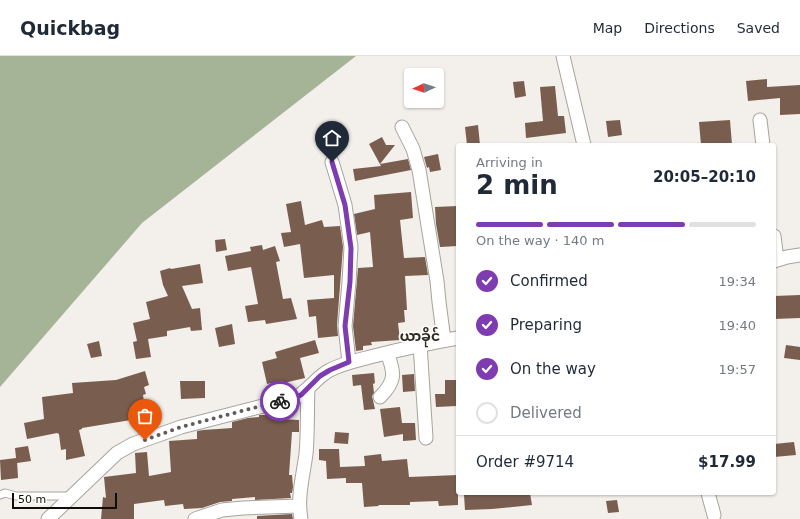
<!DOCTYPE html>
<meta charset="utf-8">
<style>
:root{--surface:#fff;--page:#f6f6f7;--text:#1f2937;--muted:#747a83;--line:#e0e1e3;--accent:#7e3cb0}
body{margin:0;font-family:"DejaVu Sans","Noto Sans Myanmar",sans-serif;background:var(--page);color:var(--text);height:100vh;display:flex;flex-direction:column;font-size:15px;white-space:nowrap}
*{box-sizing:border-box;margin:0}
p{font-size:13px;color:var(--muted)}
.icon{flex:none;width:22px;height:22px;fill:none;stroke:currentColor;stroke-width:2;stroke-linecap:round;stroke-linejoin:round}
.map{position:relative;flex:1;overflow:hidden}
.details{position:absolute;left:456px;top:87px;width:320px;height:352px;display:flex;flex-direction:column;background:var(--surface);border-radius:4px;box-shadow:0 1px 3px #0004}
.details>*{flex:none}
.needle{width:26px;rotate:267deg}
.buttons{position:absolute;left:404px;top:12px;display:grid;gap:8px}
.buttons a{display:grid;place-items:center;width:40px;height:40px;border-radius:4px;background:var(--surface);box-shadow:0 1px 3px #0004;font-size:20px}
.scale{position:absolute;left:12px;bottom:10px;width:105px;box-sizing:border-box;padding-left:4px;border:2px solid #0f0d0c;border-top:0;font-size:11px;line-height:14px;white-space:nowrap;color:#0f0d0c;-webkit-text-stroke:3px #fffdf9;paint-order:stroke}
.pin{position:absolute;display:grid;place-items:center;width:34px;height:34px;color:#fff;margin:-41px -17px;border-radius:50% 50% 50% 0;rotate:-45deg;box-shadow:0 0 4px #0007}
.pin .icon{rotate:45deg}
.courier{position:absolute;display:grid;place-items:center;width:40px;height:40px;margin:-20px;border:3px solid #7e3cb0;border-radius:50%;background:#fff;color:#222;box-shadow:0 1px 5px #0007}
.headline em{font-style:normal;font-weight:800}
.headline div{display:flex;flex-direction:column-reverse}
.headline{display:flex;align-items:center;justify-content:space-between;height:68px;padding:0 20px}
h1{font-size:26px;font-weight:800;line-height:30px}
.bar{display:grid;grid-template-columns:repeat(4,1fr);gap:6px 4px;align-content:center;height:48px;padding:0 20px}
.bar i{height:5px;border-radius:3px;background:var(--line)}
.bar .current{background:var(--accent)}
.bar p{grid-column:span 4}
.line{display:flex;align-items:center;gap:10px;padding:0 20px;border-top:1px solid var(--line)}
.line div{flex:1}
ol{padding:0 20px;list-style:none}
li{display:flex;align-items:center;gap:12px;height:44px}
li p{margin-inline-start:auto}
li .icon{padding:4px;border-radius:50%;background:var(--accent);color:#fff;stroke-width:4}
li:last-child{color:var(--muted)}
li i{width:22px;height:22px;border:2px solid var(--line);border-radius:50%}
header{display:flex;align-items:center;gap:24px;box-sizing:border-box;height:56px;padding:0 20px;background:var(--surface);border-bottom:1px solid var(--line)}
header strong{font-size:19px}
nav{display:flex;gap:22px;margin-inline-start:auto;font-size:14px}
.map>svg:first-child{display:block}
</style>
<header>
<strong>Quickbag</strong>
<nav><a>Map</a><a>Directions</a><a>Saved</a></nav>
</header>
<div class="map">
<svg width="800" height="463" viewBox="0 0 800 463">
<rect width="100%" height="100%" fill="#f3efea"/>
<path fill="#a5b397" d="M 0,0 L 356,0 L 142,167 L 0,331 Z"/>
<path fill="#795e4f" d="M 767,23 L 767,31 L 800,29 L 800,58 L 780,59 L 780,42 L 748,45 L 746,25 Z
M 524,25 L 526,40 L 515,42 L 513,26 Z
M 555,30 L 558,60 L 564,60 L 566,77 L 526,82 L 525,67 L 543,65 L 540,31 Z
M 620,64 L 622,79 L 608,81 L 606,65 Z
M 730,64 L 732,89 L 701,89 L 699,66 Z
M 478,69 L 480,89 L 467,89 L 465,71 Z
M 382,81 L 386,89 L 395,89 L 380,108 L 408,103 L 411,114 L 355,125 L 353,113 L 381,110 L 369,88 Z
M 438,98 L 441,114 L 430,116 L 429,111 L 427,112 L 424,101 Z
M 411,136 L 413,162 L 400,164 L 404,202 L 425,201 L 428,219 L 405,220 L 407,254 L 404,254 L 405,266 L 398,267 L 400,284 L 371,286 L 372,289 L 363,290 L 363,294 L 356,295 L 353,270 L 358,212 L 373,211 L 370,176 L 357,179 L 354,158 L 375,153 L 374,139 Z
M 301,145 L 305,169 L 322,164 L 324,171 L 340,170 L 343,191 L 337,269 L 338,280 L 318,282 L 316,260 L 309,261 L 307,244 L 334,242 L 334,219 L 304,222 L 300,188 L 284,191 L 281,177 L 291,176 L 286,148 Z
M 458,150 L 458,190 L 440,191 L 436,168 L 435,151 Z
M 225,183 L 227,194 L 216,196 L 215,184 Z
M 262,189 L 263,194 L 275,190 L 280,205 L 276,206 L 283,243 L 291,242 L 297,263 L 266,268 L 265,264 L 248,266 L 245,250 L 258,248 L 251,211 L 228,215 L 225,200 L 251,195 L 250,191 Z
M 200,208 L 203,227 L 182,230 L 192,253 L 200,252 L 202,274 L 191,275 L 190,271 L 167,275 L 167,280 L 148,283 L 151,301 L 136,303 L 133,286 L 137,285 L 133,267 L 150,263 L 146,246 L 168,240 L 163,229 L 160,215 L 170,212 L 171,213 Z
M 800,239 L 800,262 L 774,263 L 774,240 Z
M 232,268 L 235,288 L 219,291 L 215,272 Z
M 315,284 L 319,297 L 300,302 L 305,322 L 284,327 L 283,325 L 267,328 L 262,306 L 277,302 L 275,296 Z
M 99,285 L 102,300 L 91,302 L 87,288 Z
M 786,289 L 800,291 L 800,304 L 784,302 Z
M 145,315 L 149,329 L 144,331 L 146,338 L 143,339 L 147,365 L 132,368 L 131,364 L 82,372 L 82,373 L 79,374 L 85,400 L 66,404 L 66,393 L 61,394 L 59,378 L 57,377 L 27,383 L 24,367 L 44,363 L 42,341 L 73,337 L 72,327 L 116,324 Z
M 374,317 L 375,327 L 373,328 L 374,337 L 372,340 L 375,353 L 364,354 L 361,329 L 353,330 L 352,319 Z
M 414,318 L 415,335 L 403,336 L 402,319 Z
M 445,324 L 457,324 L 457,350 L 436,351 L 435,338 L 445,338 Z
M 180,325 L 205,325 L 205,342 L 181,343 Z
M 400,351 L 402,367 L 415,367 L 416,384 L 403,385 L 403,378 L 384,381 L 380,353 Z
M 259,359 L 278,359 L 279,363 L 299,364 L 299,376 L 292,376 L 289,419 L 292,419 L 293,431 L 292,437 L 290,437 L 291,442 L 255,444 L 255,441 L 232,443 L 232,445 L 220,446 L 202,452 L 184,453 L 183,448 L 165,450 L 164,444 L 134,448 L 134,463 L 101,463 L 103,441 L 106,442 L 104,421 L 136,417 L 135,397 L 147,396 L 149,420 L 171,416 L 169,385 L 197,383 L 197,375 L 203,374 L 232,372 L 232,366 L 248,362 L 259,361 Z
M 335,376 L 349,377 L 348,388 L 334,387 Z
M 794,386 L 796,399 L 774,401 L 774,388 Z
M 28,390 L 31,405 L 17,407 L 17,404 L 18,422 L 1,424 L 0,404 L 16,402 L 15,392 Z
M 319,393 L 339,393 L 340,411 L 365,410 L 364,400 L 381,398 L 382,405 L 407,403 L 409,421 L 458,419 L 458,449 L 439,450 L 438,445 L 410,446 L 410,449 L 378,449 L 379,450 L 364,451 L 362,427 L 346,427 L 346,422 L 327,423 L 326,405 L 319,404 Z
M 495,437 L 530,437 L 532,449 L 492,453 L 465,454 L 464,439 L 495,439 Z
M 617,444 L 619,456 L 608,457 L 606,445 Z
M 292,458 L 293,463 L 257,463 L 257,460 Z"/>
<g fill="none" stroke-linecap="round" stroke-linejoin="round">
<g stroke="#a7a39e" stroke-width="9">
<path id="service" d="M 0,439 L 5,437 L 16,440 L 71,440"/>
</g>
<g stroke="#a7a39e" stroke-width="15">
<path id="minor" d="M 563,0 L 584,89
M 760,64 L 763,89
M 402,71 L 413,93 L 419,114 L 437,225 L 439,246 L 444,284
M 332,106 L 345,149 L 351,191 L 349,226 L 345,270 L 349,306
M 774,180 L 777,204
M 774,205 L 787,201 L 800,199
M 420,288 L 426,382
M 380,341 C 396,325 395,317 387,297
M 708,437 L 714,459
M 48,463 L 117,397 L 133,388 L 181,371 L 294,342 C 308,336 316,321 330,314 C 343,307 359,304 374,300 C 402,293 429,287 458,282
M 195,463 L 222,454 L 243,452 L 299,450
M 301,463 C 297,441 303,420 306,398 C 308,377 307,354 308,333"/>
</g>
<use href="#service" stroke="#fff" stroke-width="7"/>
<use href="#minor" stroke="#fff" stroke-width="13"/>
</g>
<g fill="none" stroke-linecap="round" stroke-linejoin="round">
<path stroke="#5f5c5a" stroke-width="4" stroke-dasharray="0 7.2" d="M 145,384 L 181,371 L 280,345"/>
<path stroke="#7e3cb0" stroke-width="5" d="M 280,345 L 294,342 L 301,339 L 320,320 L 330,314 L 349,306 L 345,270 L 350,226 L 351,192 L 345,149 L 332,106"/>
</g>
<g text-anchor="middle" stroke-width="3.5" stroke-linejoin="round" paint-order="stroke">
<g font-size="14" font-weight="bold" fill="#2e2b27" stroke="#fffdf9">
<text x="420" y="285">ယာခိုင်</text>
</g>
</g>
</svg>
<div class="buttons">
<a><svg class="needle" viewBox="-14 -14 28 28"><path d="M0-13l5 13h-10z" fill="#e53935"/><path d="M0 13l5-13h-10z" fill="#747a83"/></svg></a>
</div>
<div class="scale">50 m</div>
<div class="pin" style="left:145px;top:384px;background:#ea580c"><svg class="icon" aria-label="bag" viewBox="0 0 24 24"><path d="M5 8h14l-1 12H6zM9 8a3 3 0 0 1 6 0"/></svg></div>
<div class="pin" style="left:332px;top:106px;background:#1f2937"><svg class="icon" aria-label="home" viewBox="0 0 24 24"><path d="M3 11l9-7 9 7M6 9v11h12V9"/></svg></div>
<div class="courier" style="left:280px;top:345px"><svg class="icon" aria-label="bike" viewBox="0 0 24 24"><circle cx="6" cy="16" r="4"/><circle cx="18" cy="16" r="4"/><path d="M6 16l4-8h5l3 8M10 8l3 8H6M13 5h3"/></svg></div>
<section class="details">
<div class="headline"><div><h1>2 min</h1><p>Arriving in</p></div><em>20:05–20:10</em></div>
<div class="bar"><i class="current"></i><i class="current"></i><i class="current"></i><i></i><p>On the way · 140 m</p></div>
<ol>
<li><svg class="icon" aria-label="check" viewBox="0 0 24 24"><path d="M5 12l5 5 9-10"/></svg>Confirmed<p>19:34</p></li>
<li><svg class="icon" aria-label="check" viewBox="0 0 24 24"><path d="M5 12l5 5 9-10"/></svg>Preparing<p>19:40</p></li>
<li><svg class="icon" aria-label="check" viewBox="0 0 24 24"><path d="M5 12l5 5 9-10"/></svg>On the way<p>19:57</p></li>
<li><i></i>Delivered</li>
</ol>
<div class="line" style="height:52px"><div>Order #9714</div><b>$17.99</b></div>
</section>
</div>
